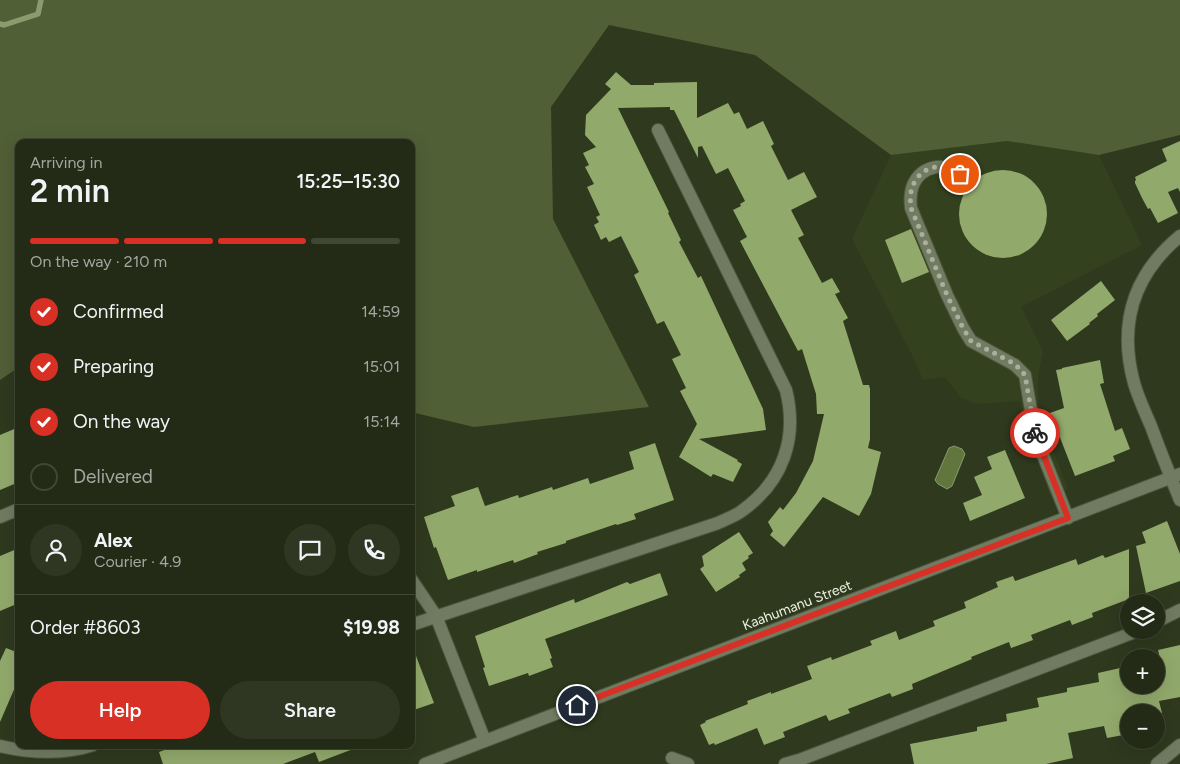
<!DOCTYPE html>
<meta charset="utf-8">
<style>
:root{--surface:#232b16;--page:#2f3723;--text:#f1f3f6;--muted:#a3a7a1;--line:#404735;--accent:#d93025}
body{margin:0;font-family:Figtree,sans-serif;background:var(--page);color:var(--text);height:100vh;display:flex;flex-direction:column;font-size:19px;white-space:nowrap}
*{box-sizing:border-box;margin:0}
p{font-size:16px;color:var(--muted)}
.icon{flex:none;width:28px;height:28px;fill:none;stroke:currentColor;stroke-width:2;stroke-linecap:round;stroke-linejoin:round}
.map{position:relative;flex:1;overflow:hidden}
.drawer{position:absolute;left:15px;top:139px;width:400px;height:610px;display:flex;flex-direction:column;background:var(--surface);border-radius:10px;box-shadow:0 5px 20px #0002,0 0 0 1px var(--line)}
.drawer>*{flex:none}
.tools{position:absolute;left:1120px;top:594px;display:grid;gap:10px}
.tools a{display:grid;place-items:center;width:45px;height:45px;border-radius:50%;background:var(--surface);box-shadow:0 5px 20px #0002,0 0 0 1px var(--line);font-size:25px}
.pin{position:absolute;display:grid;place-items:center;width:42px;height:42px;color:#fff;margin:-21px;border:2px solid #fff;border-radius:50%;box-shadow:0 1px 5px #0007}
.courier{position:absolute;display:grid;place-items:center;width:50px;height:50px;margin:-25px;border:4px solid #d93025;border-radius:50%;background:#fff;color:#222;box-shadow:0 1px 6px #0007}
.summary em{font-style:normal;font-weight:600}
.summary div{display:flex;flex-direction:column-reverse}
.summary{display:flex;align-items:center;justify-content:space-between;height:85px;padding:0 15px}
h1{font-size:32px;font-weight:600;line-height:38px}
.bar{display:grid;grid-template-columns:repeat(4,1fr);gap:8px 5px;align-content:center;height:60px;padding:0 15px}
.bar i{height:6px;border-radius:4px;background:var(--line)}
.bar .on{background:var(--accent)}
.bar p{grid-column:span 4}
.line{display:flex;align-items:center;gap:12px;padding:0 15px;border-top:1px solid var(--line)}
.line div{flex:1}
.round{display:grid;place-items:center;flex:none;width:52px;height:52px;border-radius:26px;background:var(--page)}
ol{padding:0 15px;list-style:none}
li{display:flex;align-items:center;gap:15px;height:55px}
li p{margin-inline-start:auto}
li .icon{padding:5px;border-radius:50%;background:var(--accent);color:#fff;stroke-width:4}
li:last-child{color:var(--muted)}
li i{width:28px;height:28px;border:2px solid var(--line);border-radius:50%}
.cta{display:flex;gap:10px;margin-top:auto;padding:10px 15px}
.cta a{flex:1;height:58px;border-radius:30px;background:var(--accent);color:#fff;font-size:20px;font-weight:600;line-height:58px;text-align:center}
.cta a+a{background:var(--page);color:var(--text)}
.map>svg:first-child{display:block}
</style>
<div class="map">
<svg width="1180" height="764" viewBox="0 0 1180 764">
<rect width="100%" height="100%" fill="#2f391e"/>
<path fill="#34411f" d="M 1007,141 L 1099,155 L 1142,245 L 1021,307 L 1043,351 L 1038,378 L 1038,403 L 1043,425 L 1068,489 L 1050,495 L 1024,422 L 1020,401 L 977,404 L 960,397 L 945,377 L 923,380 L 914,359 L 852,239 L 891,155 Z"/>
<path fill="#505f36" d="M 0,0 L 1180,0 L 1180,135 L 1099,155 L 1007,141 L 891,155 L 755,55 L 609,25 L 551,107 L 553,219 L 649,407 L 474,427 L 411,412 L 411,142 L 19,142 L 19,367 L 0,380 Z"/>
<path fill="#61763c" stroke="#8a9b6e" d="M 954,446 L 962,449 L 965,454 L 952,486 L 947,489 L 938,484 L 935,480 L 949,448 Z"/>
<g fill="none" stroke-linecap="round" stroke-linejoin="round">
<path stroke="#8a9b6e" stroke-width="5.5" d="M 0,24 L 4,25 L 38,14 L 41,0"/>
</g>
<path fill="#92a96c" d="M 616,72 L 631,85 L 654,85 L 654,83 L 697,82 L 697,118 L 728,103 L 734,114 L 739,112 L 747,129 L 763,121 L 774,144 L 771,146 L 788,180 L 804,172 L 817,197 L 791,210 L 804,235 L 798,238 L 822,283 L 832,278 L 840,292 L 835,294 L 848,318 L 843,321 L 863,385 L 869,385 L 870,389 L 870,439 L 868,448 L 881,452 L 871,494 L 859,516 L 823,497 L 784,547 L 770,535 L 773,531 L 768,522 L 780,507 L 783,510 L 796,493 L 813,461 L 824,414 L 817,414 L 816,394 L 802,349 L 798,351 L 740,241 L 747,237 L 733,210 L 741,206 L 740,204 L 745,201 L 728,168 L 716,174 L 702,146 L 698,147 L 698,158 L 674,110 L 670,110 L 670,107 L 618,108 L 669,212 L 668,213 L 681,240 L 679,242 L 698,278 L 701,276 L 763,409 L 766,430 L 699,439 L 738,460 L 737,461 L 742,464 L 733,482 L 713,474 L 711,477 L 679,457 L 697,424 L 680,391 L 686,388 L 672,359 L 681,355 L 664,321 L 657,324 L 634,275 L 639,272 L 621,236 L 609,242 L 606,237 L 601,240 L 594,225 L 599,222 L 596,217 L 600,215 L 587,187 L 594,184 L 585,167 L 589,165 L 583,153 L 596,147 L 585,135 L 586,115 L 611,89 L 605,84 Z
M 1180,141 L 1180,192 L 1178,188 L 1168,192 L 1178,213 L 1158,223 L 1150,208 L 1148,209 L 1142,198 L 1135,183 L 1135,181 L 1136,180 L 1135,177 L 1167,161 L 1162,149 Z
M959 214a44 44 0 1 1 88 0a44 44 0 1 1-88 0Z
M 911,229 L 929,272 L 902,283 L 885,240 Z
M 1101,281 L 1115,300 L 1097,314 L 1098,316 L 1089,323 L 1090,324 L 1067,341 L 1051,320 Z
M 1100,360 L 1104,383 L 1100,384 L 1115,431 L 1122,428 L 1130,449 L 1113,456 L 1115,461 L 1075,476 L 1059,435 L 1054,437 L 1047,414 L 1064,408 L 1056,370 L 1062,369 L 1062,368 Z
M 19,427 L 19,482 L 0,490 L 0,435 Z
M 655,443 L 674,500 L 634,514 L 636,519 L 617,525 L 616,524 L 566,541 L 566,543 L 537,552 L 538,554 L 514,563 L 513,560 L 477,572 L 477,570 L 448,580 L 436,547 L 434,548 L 424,517 L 455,506 L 451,496 L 478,487 L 485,506 L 518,495 L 519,498 L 552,487 L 553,490 L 588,478 L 590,484 L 634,469 L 629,452 Z
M 1005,450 L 1025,498 L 970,521 L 963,503 L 982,495 L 974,477 L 992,469 L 987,457 Z
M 1167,521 L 1180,554 L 1180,581 L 1146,593 L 1136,546 L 1146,543 L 1142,532 Z
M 739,532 L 753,553 L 748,556 L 749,558 L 742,563 L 746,570 L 739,575 L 740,577 L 716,592 L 700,569 L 704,566 L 702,556 Z
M 19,548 L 19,603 L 0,611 L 0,556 Z
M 1129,549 L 1129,599 L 1092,613 L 1093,617 L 1072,625 L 1070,620 L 1031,635 L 1033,640 L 1011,648 L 1009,642 L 971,657 L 972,659 L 912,684 L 913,689 L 892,697 L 890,693 L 848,709 L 850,713 L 829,721 L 826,715 L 783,732 L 785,737 L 764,745 L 757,728 L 715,745 L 714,743 L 709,745 L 700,725 L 706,722 L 705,721 L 748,704 L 747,701 L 771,692 L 771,694 L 812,679 L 807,666 L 831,657 L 832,660 L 872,645 L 870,641 L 896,631 L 899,640 L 935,626 L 933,621 L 966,608 L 964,602 L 998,587 L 996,582 L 1013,576 L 1015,581 L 1076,559 L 1078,565 L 1103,555 L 1105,558 Z
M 660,573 L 668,595 L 545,639 L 552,658 L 550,659 L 553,667 L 529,676 L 528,673 L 489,686 L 483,668 L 485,667 L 475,636 L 574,599 L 575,603 L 627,582 L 630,584 Z
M 1180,645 L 1180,697 L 1159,701 L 1162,713 L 1156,714 L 1156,712 L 1129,712 L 1129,734 L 1107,738 L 1104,726 L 1068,733 L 1073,758 L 1046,764 L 914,764 L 910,744 L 977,731 L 977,727 L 1007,721 L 1006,714 L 1039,707 L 1037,698 L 1067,692 L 1067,688 L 1099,682 L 1098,673 L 1129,666 L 1129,687 L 1136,685 L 1162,685 L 1159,667 L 1162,667 L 1158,650 Z
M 6,648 L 19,653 L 19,678 L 0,722 L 0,661 Z
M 411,648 L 413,648 L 434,703 L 411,711 Z
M 178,745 L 360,745 L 361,746 L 319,762 L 315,752 L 283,764 L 163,764 L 159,752 Z"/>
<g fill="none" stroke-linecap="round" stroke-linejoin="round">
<g stroke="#4d573d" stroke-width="14">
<path id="minor" d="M 960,174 C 944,162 922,165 913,185 C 910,193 910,200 911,208 L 947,295 L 963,328 L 971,341 L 1015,365 L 1025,375 L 1035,435 L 1068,518
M 1180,236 C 1133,275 1118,324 1134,383 C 1138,397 1145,412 1151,426 C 1160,451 1170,475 1180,500
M 0,517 L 19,509
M 411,579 L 436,616 L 485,741
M 1156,622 L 1180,610
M 411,625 L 718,523 C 726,519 736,516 743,510 C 783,481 798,438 786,390 L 658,130
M 0,746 C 31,753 62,755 93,745
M 672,758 L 688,764
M 425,764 L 1180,474
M 785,764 L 799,760 L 1140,630
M 1157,764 L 1180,745"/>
</g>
<use href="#minor" stroke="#717b62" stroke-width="12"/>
</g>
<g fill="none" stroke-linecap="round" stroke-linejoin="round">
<path stroke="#a9b19d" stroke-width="5" stroke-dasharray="0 9" d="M 960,174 C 943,162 922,165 913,185 C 910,192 910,200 911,208 L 947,295 L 963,328 L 971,341 L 1015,364 L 1025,375 L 1035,433"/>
<path stroke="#d93025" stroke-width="6" d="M 577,705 L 1068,518 L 1035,433"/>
</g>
<g text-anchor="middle" stroke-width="5" stroke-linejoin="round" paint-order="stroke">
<g font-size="14" fill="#ebf2e1" stroke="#2f391e">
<text transform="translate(797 605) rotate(-21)" y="5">Kaahumanu Street</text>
</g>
</g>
</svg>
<div class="tools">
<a><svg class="icon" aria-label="layers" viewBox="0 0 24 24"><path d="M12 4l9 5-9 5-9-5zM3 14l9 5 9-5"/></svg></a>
<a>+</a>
<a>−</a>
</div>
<div class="pin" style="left:960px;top:174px;background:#ea580c"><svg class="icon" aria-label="bag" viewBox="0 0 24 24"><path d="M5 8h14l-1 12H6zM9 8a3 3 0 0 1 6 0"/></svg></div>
<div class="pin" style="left:577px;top:705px;background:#1f2937"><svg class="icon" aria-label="home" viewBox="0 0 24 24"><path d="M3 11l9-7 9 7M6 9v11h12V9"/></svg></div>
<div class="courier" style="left:1035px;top:433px"><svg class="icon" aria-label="bike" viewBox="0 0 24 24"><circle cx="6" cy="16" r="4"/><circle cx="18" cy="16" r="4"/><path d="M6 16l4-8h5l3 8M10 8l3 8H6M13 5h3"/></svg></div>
<section class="drawer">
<div class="summary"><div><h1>2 min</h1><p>Arriving in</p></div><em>15:25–15:30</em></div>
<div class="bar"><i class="on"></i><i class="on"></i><i class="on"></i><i></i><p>On the way · 210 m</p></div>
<ol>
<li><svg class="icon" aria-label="check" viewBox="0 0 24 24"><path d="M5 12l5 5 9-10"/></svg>Confirmed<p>14:59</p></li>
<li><svg class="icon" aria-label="check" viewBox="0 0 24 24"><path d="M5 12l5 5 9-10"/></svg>Preparing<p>15:01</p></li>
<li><svg class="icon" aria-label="check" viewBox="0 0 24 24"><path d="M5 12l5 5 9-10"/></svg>On the way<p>15:14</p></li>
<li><i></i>Delivered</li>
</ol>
<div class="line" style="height:90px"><a class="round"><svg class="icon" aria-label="person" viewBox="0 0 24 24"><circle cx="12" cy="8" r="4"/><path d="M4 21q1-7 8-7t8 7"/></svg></a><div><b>Alex</b><p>Courier · 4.9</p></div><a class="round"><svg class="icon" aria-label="chat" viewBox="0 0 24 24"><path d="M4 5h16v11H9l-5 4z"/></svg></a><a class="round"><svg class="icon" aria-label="phone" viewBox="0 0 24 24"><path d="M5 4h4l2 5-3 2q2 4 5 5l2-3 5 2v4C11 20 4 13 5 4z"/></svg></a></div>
<div class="line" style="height:65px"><div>Order #8603</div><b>$19.98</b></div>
<div class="cta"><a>Help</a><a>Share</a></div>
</section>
</div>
